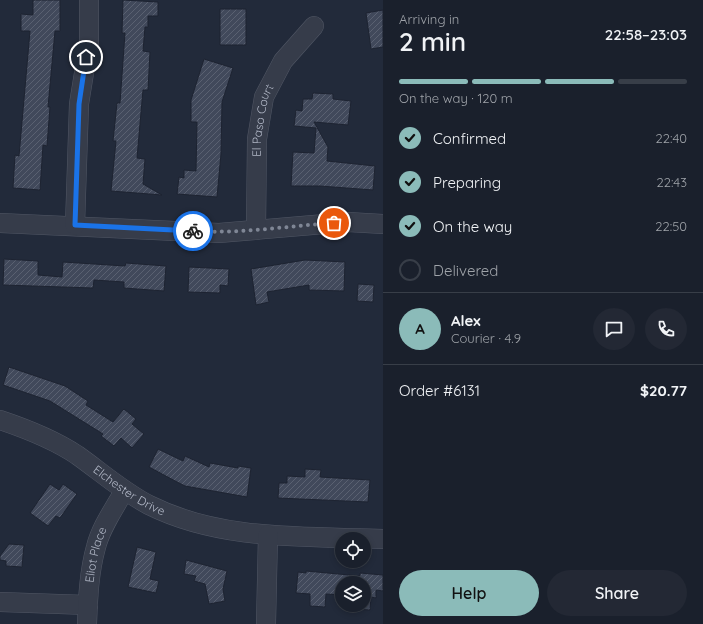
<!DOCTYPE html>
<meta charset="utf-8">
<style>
:root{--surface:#1a202c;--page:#232834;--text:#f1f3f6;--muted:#9fa3a9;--line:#383e48;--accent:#8bbbb9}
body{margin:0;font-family:Quicksand,sans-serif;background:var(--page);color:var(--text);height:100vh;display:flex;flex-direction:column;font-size:15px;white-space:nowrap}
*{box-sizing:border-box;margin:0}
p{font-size:13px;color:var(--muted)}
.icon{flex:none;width:22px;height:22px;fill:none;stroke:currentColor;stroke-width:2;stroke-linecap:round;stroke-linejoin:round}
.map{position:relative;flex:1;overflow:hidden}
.panel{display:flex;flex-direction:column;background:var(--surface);width:320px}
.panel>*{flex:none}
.buttons{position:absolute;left:335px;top:532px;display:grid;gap:8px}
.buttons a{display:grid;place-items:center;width:36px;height:36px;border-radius:50%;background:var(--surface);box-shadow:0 2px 6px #0003,0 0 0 1px var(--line);font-size:20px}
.pin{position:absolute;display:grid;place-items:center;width:34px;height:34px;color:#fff;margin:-17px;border:2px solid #fff;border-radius:50%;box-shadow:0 1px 4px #0007}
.courier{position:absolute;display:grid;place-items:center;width:40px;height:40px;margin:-20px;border:3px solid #1a73e8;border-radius:50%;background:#fff;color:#222;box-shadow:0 1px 5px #0007}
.headline em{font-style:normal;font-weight:600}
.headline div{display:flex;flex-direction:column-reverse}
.headline{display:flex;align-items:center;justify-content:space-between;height:68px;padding:0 16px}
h1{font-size:26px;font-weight:600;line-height:30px}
.bar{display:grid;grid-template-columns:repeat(4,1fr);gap:6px 4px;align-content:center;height:48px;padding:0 16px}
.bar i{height:5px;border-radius:3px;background:var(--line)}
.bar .on{background:var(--accent)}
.bar p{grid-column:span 4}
.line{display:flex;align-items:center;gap:10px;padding:0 16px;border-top:1px solid var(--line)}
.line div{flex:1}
.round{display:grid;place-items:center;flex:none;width:42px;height:42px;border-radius:21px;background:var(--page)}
ol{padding:0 16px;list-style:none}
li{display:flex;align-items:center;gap:12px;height:44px}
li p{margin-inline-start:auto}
li .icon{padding:4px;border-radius:50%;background:var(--accent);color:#111;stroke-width:4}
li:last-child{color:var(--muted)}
li i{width:22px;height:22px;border:2px solid var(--line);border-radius:50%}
.action{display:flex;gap:8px;margin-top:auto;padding:8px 16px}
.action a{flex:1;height:46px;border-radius:24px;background:var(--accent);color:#111;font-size:16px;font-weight:600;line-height:46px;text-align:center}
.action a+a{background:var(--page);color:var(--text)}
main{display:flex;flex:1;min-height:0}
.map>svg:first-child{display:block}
</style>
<main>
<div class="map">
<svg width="383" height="624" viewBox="0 0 383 624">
<defs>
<pattern id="building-hatch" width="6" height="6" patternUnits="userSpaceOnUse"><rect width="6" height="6" fill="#41495b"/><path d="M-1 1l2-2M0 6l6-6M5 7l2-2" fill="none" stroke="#5a6171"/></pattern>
</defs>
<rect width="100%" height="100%" fill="#222a3a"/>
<path fill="url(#building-hatch)" stroke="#1d2331" d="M 33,0 L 60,0 L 60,31 L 55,31 L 48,107 L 50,107 L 47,146 L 43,145 L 40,190 L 13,188 L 15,155 L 19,156 L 30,31 L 21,31 L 21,14 L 33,15 Z
M 123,0 L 158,2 L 158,16 L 148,16 L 148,27 L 145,27 L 143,51 L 150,52 L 148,90 L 143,90 L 137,158 L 145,159 L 143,184 L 162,195 L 111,191 L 116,141 L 113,141 L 117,103 L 120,103 L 125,33 L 122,33 Z
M 220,9 L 246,9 L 246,45 L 220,45 Z
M 383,10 L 383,47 L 371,49 L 366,13 Z
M 204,59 L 233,68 L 222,102 L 221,154 L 217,197 L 177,194 L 179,177 L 184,178 L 184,170 L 196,171 L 197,122 L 191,122 L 191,100 Z
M 313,93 L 333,94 L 333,99 L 351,101 L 348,125 L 314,122 L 328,147 L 327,161 L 375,166 L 373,190 L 320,186 L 291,186 L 293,152 L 314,153 L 316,128 L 294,126 L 296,110 L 302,111 L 303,99 L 312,99 Z
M 4,259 L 38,261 L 38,275 L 62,277 L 63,262 L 125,266 L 126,263 L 166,266 L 164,291 L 124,288 L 124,282 L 94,280 L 93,288 L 3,285 Z
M 305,260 L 345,262 L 344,291 L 309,290 L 309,285 L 267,292 L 269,302 L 256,305 L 251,269 Z
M 189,267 L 229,269 L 228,286 L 220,285 L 220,293 L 188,292 Z
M 358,284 L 374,285 L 373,302 L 357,301 Z
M 9,367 L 65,386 L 88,401 L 86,405 L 113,422 L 124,409 L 136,419 L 132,424 L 144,434 L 132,448 L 121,438 L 114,446 L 101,436 L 103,434 L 50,401 L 3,385 Z
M 158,449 L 183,461 L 185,456 L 209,467 L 210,463 L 238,468 L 238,466 L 251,468 L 247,497 L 185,486 L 177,482 L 149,467 Z
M 305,469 L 321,470 L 320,477 L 370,480 L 368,502 L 278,498 L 279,483 L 287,483 L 287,476 L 305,477 Z
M 50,484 L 59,490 L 63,484 L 77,494 L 60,518 L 56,516 L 48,526 L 30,513 Z
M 9,544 L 24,545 L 22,567 L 6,566 L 6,561 L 0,560 L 0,556 Z
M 137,547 L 156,552 L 150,579 L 159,581 L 156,593 L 128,587 Z
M 186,560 L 227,571 L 223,589 L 225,601 L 209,604 L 205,584 L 194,581 L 196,576 L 184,574 Z
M 306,571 L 360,576 L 360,573 L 383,575 L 383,591 L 376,590 L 376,598 L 371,597 L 370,610 L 354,609 L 355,605 L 364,605 L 364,583 L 342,583 L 342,595 L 326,594 L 325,607 L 310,606 L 310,594 L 296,593 L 298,572 L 306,573 Z"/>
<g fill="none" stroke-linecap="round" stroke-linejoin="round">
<g stroke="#515765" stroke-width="20">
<g id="minor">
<path d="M 0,223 L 219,233 L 348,222 L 383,224"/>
<path d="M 75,225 L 79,104 L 89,42 L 89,0"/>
<path id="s1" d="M 256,230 L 257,139 L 264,97 L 283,61 L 314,26"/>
<path id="s2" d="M 0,420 C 27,429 53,439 77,455 C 101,472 122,491 149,505 C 221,541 304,536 383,539"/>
<path d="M 0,602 L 88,605"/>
<path id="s3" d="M 87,624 C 88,598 89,572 96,547 C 101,527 114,509 124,491"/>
<path d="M 266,624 L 268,535"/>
</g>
</g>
<use href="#minor" stroke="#363c4a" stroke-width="19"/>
</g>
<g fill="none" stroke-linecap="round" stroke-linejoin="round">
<path stroke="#7f8695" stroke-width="4" stroke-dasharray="0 7.2" d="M 193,231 C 241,234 287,226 334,223"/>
<path stroke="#1a73e8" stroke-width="5" d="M 86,57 L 79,104 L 75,225 L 193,231"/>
</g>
<g text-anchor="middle" stroke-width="3" stroke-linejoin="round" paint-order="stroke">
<g font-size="12" fill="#b1b7c6" stroke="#1b212f">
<text dy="4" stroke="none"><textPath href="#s1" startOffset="110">El Paso Court</textPath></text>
<text dy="4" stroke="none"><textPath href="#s2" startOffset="148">Elchester Drive</textPath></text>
<text dy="4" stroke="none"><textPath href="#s3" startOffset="70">Eliot Place</textPath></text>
</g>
</g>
</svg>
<div class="buttons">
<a><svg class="icon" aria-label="locate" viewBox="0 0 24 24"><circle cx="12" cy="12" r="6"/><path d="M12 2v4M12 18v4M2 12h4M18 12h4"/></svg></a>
<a><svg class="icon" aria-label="layers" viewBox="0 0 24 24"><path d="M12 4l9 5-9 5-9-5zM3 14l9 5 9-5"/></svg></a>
</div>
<div class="pin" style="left:334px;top:223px;background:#ea580c"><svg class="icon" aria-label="bag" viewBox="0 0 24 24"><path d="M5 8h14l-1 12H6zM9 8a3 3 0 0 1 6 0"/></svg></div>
<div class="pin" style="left:86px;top:57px;background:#1f2937"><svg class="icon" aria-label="home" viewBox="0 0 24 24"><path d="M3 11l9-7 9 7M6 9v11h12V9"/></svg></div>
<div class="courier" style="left:193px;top:231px"><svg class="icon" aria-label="bike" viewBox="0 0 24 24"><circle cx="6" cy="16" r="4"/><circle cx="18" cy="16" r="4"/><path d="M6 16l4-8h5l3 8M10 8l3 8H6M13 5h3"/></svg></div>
</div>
<section class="panel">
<div class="headline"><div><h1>2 min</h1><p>Arriving in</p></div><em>22:58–23:03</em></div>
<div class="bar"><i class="on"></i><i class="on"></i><i class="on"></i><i></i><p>On the way · 120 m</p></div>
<ol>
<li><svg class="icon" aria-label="check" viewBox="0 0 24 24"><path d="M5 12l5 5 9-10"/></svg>Confirmed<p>22:40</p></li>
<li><svg class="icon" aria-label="check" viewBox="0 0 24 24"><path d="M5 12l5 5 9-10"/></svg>Preparing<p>22:43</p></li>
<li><svg class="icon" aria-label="check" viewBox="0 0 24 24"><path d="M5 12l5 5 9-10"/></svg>On the way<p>22:50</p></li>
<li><i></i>Delivered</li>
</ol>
<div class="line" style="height:72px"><b class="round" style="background:var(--accent);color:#111">A</b><div><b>Alex</b><p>Courier · 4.9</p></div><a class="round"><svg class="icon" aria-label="chat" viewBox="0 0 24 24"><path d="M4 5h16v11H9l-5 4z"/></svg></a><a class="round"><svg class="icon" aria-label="phone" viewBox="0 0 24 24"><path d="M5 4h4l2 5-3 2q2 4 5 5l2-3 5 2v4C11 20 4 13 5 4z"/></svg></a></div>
<div class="line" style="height:52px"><div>Order #6131</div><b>$20.77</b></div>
<div class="action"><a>Help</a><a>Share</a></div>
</section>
</main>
